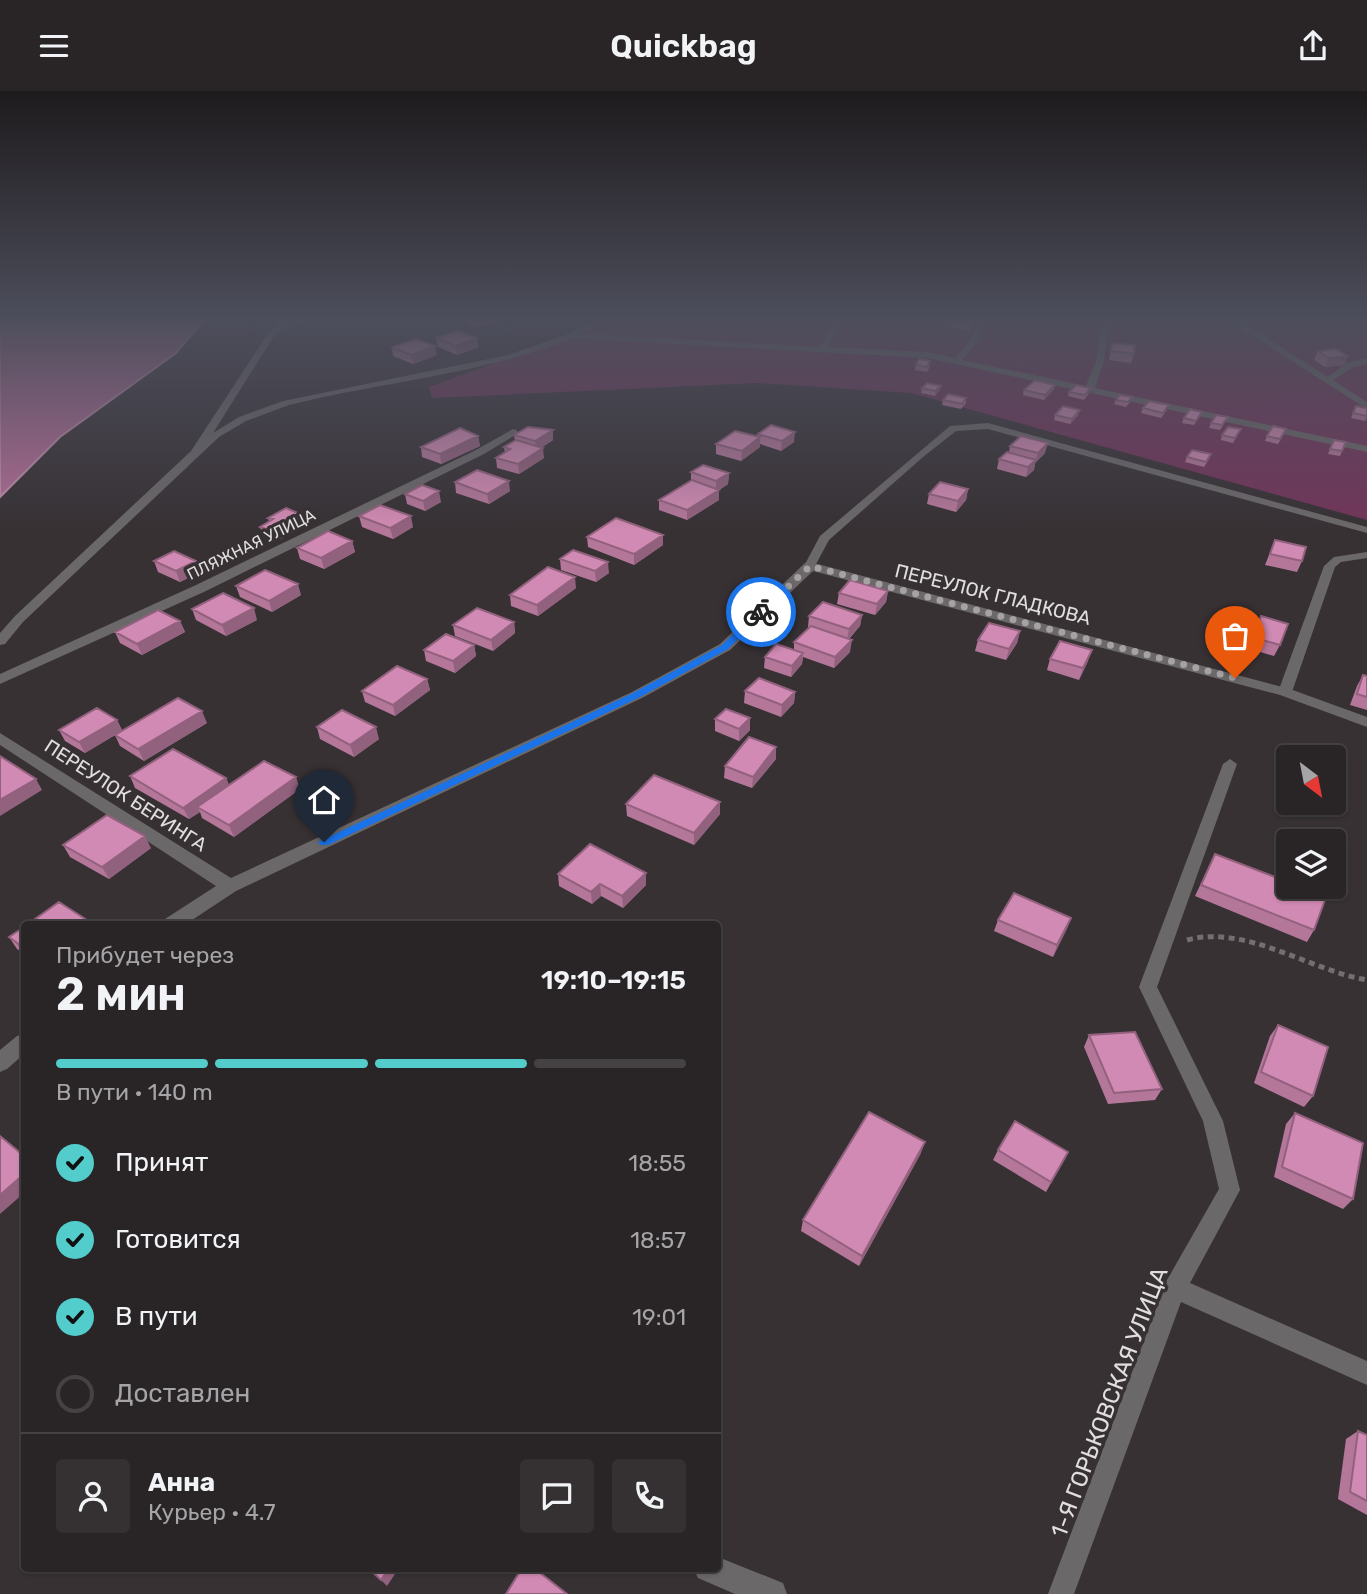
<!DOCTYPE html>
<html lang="ru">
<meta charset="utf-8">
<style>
:root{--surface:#292527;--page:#353133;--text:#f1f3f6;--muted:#a5a5a7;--line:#454244;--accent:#52cdcc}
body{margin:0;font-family:Rubik,sans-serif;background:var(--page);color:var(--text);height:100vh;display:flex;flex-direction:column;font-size:26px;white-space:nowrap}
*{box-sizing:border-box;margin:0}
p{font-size:23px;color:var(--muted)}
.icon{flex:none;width:38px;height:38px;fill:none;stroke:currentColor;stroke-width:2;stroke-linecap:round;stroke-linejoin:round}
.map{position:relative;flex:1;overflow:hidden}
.side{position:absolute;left:21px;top:830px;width:700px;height:651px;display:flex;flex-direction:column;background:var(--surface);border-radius:7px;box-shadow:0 2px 5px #0004,0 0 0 2px var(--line)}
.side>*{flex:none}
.needle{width:46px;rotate:148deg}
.tools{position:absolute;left:1276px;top:654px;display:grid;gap:14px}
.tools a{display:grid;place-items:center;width:70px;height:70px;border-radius:7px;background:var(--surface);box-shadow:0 2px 5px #0004,0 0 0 2px var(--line);font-size:35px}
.pin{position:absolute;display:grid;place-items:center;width:60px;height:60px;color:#fff;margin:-72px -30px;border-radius:50% 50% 50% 0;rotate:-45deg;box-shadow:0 0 7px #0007}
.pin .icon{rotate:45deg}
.courier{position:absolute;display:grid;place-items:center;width:70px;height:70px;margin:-35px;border:5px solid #1a73e8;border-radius:50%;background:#fff;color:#222;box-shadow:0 2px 9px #0007}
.head em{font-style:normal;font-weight:600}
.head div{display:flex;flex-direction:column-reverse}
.head{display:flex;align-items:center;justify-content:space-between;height:119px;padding:0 35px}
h1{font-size:46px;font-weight:600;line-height:52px}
.bar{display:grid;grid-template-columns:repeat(4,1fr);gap:10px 7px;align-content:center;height:84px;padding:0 35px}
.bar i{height:9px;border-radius:5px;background:var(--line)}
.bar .current{background:var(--accent)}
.bar p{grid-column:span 4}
.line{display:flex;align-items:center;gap:18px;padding:0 35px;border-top:2px solid var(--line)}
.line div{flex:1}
.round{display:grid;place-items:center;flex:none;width:74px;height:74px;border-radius:7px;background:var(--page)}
ol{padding:0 35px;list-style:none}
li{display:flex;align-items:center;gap:21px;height:77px}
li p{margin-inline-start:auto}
li .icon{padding:7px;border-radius:50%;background:var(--accent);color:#111;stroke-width:4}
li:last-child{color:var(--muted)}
li i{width:38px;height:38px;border:4px solid var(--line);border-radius:50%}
header{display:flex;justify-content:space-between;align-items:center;height:91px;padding:0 35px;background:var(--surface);font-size:32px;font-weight:600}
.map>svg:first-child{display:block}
</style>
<header><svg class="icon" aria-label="menu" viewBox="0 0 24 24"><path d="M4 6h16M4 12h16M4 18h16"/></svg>Quickbag<svg class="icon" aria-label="share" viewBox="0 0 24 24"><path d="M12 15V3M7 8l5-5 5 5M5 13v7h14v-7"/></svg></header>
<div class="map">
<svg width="1367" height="1503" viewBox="0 0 1367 1503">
<rect width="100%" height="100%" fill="#373134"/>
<path fill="#72355a" d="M 599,228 L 1367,228 L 1367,429 L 911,302 L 757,292 L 432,307 L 429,296 L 579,241 Z"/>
<path fill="#b06c94" stroke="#bf8eab" stroke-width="2" d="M 0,228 L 205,228 L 176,262 L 60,346 L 0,406 Z"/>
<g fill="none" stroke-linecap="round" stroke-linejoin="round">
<path stroke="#736e70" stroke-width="5" stroke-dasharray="6 4.5" stroke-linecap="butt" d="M 1187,849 C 1245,833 1309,879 1367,889"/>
<path fill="#6b6869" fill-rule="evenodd" d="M 282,228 L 291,228 L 286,233 L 303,228 L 317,228 L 279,240 L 274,245 L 213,342 L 239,326 L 283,310 L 508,264 L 571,242 L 596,228 L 607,228 L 581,243 L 820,256 L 836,228 L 844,228 L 828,256 L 927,261 L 955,267 L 971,248 L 977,228 L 985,228 L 979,249 L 962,269 L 1086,295 L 1096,270 L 1102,228 L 1110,228 L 1104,270 L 1095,297 L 1367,355 L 1367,361 L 927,267 L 573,247 C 482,284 384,290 289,314 L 246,330 L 219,346 L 23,531 L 5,553 L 0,554 L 0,542 L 15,525 L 191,360 L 267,244 Z
M 1367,267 L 1367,273 L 1353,276 L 1332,290 L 1325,288 L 1347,272 Z
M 988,332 L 1367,436 L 1367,442 L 988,338 L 956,340 L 923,366 L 829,449 L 814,477 L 806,477 L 804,475 L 820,445 L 950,335 Z
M 1367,461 L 1367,467 L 1341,471 L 1335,476 L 1292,601 L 1290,604 L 1280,604 L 1278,601 L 1324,475 L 1334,466 Z
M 1230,668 L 1237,673 L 1157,896 L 1223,1030 L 1240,1099 L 1190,1192 L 1367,1270 L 1367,1294 L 1181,1211 L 1074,1503 L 1048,1503 L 1167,1189 L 1219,1098 L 1203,1030 L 1139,896 L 1223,673 Z"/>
<path fill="#6b6869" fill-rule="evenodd" d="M 1226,228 L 1237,228 L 1367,311 L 1367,318 Z
M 513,338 L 517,339 L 517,343 L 484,363 L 206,500 L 0,593 L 0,583 L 196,494 L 476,359 Z
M 810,471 L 1290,598 L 1367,626 L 1367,636 L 1280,604 L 813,480 L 730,559 L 642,607 L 236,800 L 186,833 L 163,833 L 165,828 L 216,795 L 0,654 L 0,642 L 231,787 L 632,601 L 720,553 L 805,472 Z
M 24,942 L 24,963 L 7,978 L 0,981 L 0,959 L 17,945 Z
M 718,1466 L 783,1492 L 787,1503 L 735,1503 L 698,1487 L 693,1477 L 718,1477 Z"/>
</g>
<path fill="#b4779a" d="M 465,228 L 492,228 L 493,232 L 475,236 L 466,231 Z
M 943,228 L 974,228 L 970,240 L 951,237 L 952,234 L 942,233 Z
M 436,247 L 479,256 L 457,264 L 438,256 Z
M 1112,252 L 1134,263 L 1131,272 L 1109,269 Z
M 392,256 L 437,264 L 413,273 L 393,265 Z
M 1318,260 L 1348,265 L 1344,274 L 1325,276 L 1314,269 Z
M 916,274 L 930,275 L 927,281 L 915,279 Z
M 1055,294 L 1054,298 L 1044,309 L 1023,304 L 1024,299 Z
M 941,295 L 940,299 L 935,305 L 921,302 L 922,297 Z
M 1069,301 L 1089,302 L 1084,309 L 1068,305 Z
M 1132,306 L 1130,311 L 1126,316 L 1114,313 L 1116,309 Z
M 966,307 L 966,312 L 961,318 L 942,314 L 943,309 Z
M 1356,315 L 1367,317 L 1367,326 L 1365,330 L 1351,327 Z
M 1143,317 L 1167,319 L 1161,327 L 1141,322 Z
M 1080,319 L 1078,324 L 1070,333 L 1054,329 L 1055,324 Z
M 1202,321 L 1194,334 L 1182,332 L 1184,327 Z
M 1228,326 L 1220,339 L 1209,337 L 1211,332 Z
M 1241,338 L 1233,352 L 1221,349 L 1222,344 Z
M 758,343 L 794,351 L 781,360 L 760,353 L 760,356 L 741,370 L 716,363 L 716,353 L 757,346 Z
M 1284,343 L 1278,353 L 1265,350 L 1267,345 Z
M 514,344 L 553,349 L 541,357 L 544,367 L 519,383 L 497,377 L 496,367 L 505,362 L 504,356 L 515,350 Z
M 478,345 L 480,355 L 441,373 L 422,366 L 421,356 Z
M 1334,349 L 1346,351 L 1340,365 L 1328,363 Z
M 1010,355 L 1045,362 L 1035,372 L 1034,379 L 1026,386 L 997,378 L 999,368 L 1009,361 Z
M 1187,366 L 1209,368 L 1204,376 L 1185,371 Z
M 691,381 L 729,382 L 728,393 L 719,399 L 719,409 L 687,429 L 659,419 L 659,409 L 691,390 Z
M 455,391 L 510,400 L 489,413 L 456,402 Z
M 968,398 L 966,409 L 956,421 L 927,413 L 929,403 Z
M 405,403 L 441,411 L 425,420 L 407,413 Z
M 359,425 L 413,436 L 393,448 L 362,436 Z
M 268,427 L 306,434 L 275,451 L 263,446 L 260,436 L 269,431 Z
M 663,444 L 663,454 L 634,474 L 588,456 L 587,446 Z
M 1275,449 L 1302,470 L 1297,481 L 1265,474 Z
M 352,450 L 355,461 L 324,478 L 300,468 L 297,457 Z
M 560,468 L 609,482 L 596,491 L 561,479 Z
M 154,470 L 200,481 L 180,491 L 158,481 Z
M 236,495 L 301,504 L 272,521 L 240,506 Z
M 576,497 L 538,525 L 511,515 L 510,504 Z
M 888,500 L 886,511 L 875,524 L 837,513 L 839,502 Z
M 192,518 L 257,529 L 226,545 L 196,529 Z
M 862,524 L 860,535 L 849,548 L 850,561 L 834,577 L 803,566 L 802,573 L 791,586 L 764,577 L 765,566 L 794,559 L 794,551 L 809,537 L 808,536 L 809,525 Z
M 180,530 L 185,541 L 142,564 L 120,552 L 115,541 Z
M 514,531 L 515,542 L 493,560 L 455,545 L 453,534 Z
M 1020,540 L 1017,552 L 1006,569 L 975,560 L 978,549 Z
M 1238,542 L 1280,554 L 1274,565 L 1233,553 Z
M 474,554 L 476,565 L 455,582 L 426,570 L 424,559 Z
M 1050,568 L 1088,570 L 1079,589 L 1047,579 Z
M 1363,584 L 1367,585 L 1367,619 L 1350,614 L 1357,595 Z
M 427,588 L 430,599 L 395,625 L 365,611 L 362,600 Z
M 745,600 L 795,601 L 794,612 L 781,626 L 744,612 Z
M 715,628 L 750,639 L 739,650 L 715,640 Z
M 117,629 L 122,639 L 207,632 L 144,670 L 120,655 L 115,644 L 85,662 L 65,650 L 59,639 Z
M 317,636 L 379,648 L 354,666 L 320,648 Z
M 776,656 L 776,668 L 752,697 L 724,687 L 725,675 Z
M 130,685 L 226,687 L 229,694 L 300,698 L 234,746 L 202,727 L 200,721 L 189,728 L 135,697 Z
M 720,711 L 720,723 L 694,754 L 627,725 L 626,713 Z
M 63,754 L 151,757 L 109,788 L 70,766 Z
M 1215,763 L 1314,839 L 1307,851 L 1195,805 Z
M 646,782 L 646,794 L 623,817 L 601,805 L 592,813 L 559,795 L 558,783 Z
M 1071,827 L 1053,866 L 994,840 L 998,829 Z
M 24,836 L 24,863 L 17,858 L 9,846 Z
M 1278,934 L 1313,1005 L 1304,1016 L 1254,992 L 1270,945 Z
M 1089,944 L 1162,998 L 1155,1009 L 1108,1013 L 1084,956 Z
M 1295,1022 L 1353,1108 L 1343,1118 L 1274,1086 L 1286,1033 Z
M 998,1059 L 1068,1061 L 1046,1101 L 993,1069 Z
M 921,1062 L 859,1175 L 801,1140 L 803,1129 Z
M 1358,1340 L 1367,1344 L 1367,1424 L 1338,1408 L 1346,1348 Z"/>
<path fill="#92617d" d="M 474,228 L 492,228 L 493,232 L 475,236 Z
M 477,247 L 479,256 L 457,264 L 455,255 Z
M 435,255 L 437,264 L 413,273 L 411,264 Z
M 1348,265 L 1344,274 L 1325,276 L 1329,267 Z
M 1055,294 L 1054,298 L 1044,309 L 1045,304 Z
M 941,295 L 940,299 L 935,305 L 935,300 Z
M 1080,319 L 1078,324 L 1070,333 L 1072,328 Z
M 553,339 L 553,349 L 536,360 L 535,350 Z
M 795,341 L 794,351 L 781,360 L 782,350 Z
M 478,345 L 480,355 L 441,373 L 440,363 Z
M 760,346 L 760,356 L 741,370 L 742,360 Z
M 1048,352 L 1045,362 L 1035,372 L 1038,362 Z
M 543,357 L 544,367 L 519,383 L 518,373 Z
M 1036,369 L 1034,379 L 1026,386 L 1028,376 Z
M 729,382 L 728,393 L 716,401 L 716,390 Z
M 509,390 L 510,400 L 489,413 L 487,403 Z
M 968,398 L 966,409 L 956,421 L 958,410 Z
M 719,399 L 719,409 L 687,429 L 687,419 Z
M 439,400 L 441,411 L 425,420 L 423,410 Z
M 303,424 L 306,434 L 275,451 L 272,440 Z
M 411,425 L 413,436 L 393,448 L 390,437 Z
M 663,444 L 663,454 L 634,474 L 634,463 Z
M 352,450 L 355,461 L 324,478 L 321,467 Z
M 196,470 L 200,481 L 180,491 L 176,480 Z
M 608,471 L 609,482 L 596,491 L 595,480 Z
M 575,486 L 576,497 L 538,525 L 537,514 Z
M 298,493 L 301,504 L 272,521 L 269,510 Z
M 888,500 L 886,511 L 875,524 L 877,513 Z
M 254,517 L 257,529 L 226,545 L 222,534 Z
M 862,524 L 860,535 L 847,549 L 849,538 Z
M 180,530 L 185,541 L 142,564 L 137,553 Z
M 514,531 L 515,542 L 493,560 L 491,549 Z
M 1020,540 L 1017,552 L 1006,569 L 1009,558 Z
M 852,549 L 850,561 L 834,577 L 835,566 Z
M 474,554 L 476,565 L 455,582 L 453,570 Z
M 1092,559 L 1088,570 L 1079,589 L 1083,577 Z
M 803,562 L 802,573 L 791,586 L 792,575 Z
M 427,588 L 430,599 L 395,625 L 393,614 Z
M 795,601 L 794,612 L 781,626 L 782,614 Z
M 202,620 L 207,632 L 144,670 L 138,658 Z
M 750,627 L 750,639 L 739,650 L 739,638 Z
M 117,629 L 122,640 L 85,662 L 79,651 Z
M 376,636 L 379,648 L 354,666 L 350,654 Z
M 776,656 L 776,668 L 752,697 L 753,686 Z
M 296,686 L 300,698 L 234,746 L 229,734 Z
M 226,687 L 231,699 L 197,716 L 200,721 L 189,728 L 183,717 Z
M 36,688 L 42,699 L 0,725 L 0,709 Z
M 720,711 L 720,723 L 694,754 L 694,742 Z
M 145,745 L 151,757 L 109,788 L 102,776 Z
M 646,782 L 646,794 L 623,817 L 622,805 Z
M 600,793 L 601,805 L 592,813 L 591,801 Z
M 1071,827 L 1067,838 L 1053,866 L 1057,854 Z
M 925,1051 L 921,1062 L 859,1175 L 862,1165 Z
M 24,1083 L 24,1102 L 0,1123 L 0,1104 Z
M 389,1477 L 399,1477 L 387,1495 L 381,1489 Z"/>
<path fill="#d18ab3" stroke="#92617d" stroke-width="2" d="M 953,228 L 972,228 L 971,231 Z
M 458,240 L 477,247 L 455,255 L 436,247 Z
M 416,248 L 435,255 L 411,264 L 392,256 Z
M 1112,252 L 1135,254 L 1134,263 L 1111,260 Z
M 1336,258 L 1348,265 L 1329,267 L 1318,260 Z
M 919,268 L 930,270 L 927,276 L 916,274 Z
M 1035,289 L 1055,294 L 1045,304 L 1024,299 Z
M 927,292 L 941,295 L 935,300 L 922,297 Z
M 1076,294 L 1091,297 L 1085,304 L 1069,301 Z
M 948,303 L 966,307 L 962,313 L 943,309 Z
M 1120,304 L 1132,306 L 1128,311 L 1116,309 Z
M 1149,310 L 1169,314 L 1163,322 L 1143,317 Z
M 1063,315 L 1080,319 L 1072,328 L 1055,324 Z
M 1356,315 L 1367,317 L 1367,325 L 1353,322 Z
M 1190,318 L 1202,321 L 1196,330 L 1184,327 Z
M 1216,324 L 1228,326 L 1222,334 L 1211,332 Z
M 771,334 L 795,341 L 782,350 L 758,343 Z
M 1273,335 L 1286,338 L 1280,348 L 1267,345 Z
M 528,336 L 553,339 L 535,350 L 514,344 Z
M 1228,336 L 1241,338 L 1235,347 L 1222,344 Z
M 460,337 L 478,345 L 440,363 L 421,356 Z
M 735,340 L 760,346 L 742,360 L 716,353 Z
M 1021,345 L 1048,352 L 1038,362 L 1010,355 Z
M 516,349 L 543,357 L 518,373 L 496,367 L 510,358 L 504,356 Z
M 1334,349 L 1346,351 L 1342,360 L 1330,358 Z
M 1192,359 L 1211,363 L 1206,371 L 1187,366 Z
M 1007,361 L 1036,369 L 1028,376 L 999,368 Z
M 703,374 L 729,382 L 716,390 L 691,381 Z
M 477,379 L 509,390 L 487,403 L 455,391 Z
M 692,389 L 719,399 L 687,419 L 659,409 Z
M 940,391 L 968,398 L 958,410 L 929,403 Z
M 422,394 L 439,400 L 423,410 L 405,403 Z
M 380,414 L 411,425 L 390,437 L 359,425 Z
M 286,417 L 303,424 L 272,440 L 260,436 L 273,428 L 268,427 Z
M 616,427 L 663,444 L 634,463 L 587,446 Z
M 328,440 L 352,450 L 321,467 L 297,457 Z
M 1275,449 L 1306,456 L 1302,470 L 1270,463 Z
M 573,459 L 608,471 L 595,480 L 560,468 Z
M 174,460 L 196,470 L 176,480 L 154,470 Z
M 548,476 L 575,486 L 537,514 L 510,504 Z
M 265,479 L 298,493 L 269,510 L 236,495 Z
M 850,489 L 888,500 L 877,513 L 839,502 Z
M 223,502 L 254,517 L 222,534 L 192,518 Z
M 823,511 L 862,524 L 849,538 L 809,525 Z
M 477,517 L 514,531 L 491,549 L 453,534 Z
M 158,519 L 180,530 L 137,553 L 115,541 Z
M 1261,525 L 1288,533 L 1280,554 L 1238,542 L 1245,526 L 1259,530 Z
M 989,532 L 1020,540 L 1009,558 L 978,549 Z
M 811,535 L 852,549 L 835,566 L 794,551 Z
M 446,543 L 474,554 L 453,570 L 424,559 Z
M 1060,550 L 1092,559 L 1083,577 L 1050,568 Z
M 776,553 L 803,562 L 792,575 L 765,566 Z
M 397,575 L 427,588 L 393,614 L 362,600 Z
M 1363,584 L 1367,585 L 1367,606 L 1357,603 Z
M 759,587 L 795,601 L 782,614 L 745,600 Z
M 178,607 L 202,620 L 138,658 L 115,644 Z
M 97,617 L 117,629 L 79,651 L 59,639 Z
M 726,618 L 750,627 L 739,638 L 715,628 Z
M 342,619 L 376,636 L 350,654 L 317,636 Z
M 749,646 L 776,656 L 753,686 L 725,675 Z
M 173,658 L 226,687 L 183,717 L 130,685 Z
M 0,665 L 36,688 L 0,709 Z
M 264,670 L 296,686 L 229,734 L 197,716 Z
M 654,684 L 720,711 L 694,742 L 626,713 Z
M 107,724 L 145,745 L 102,776 L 63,754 Z
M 590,753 L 646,782 L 622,805 L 600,793 L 591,801 L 558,783 Z
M 1215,763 L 1288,791 L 1288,796 L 1302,796 L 1326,806 L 1314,839 L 1201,794 Z
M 1014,802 L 1071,827 L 1057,854 L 998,829 Z
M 59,811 L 93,833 L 28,833 Z
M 24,836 L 24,857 L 9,846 Z
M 1278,934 L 1328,956 L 1313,1005 L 1261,981 Z
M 1135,941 L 1162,998 L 1114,1002 L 1089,944 Z
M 869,1021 L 925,1051 L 862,1165 L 803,1129 Z
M 1295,1022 L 1363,1052 L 1353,1108 L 1282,1076 Z
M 1015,1030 L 1068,1061 L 1051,1091 L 998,1059 Z
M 0,1045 L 24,1065 L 24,1083 L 0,1104 Z
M 1358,1340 L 1367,1344 L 1367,1410 L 1350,1401 Z
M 368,1477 L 389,1477 L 381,1489 Z
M 522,1477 L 534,1477 L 567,1503 L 506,1503 Z"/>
<linearGradient id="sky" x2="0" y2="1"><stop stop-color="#1e1b1d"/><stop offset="0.52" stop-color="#4d4e5c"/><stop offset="1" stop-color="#4d4e5c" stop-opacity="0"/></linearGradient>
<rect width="1367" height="439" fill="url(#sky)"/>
<path fill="#1a73e8" d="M 758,519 L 766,521 L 728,558 L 640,606 L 328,754 L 320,754 L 318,751 L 633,602 L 722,554 Z"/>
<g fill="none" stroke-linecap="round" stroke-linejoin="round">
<path stroke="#a6a1a4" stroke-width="7" stroke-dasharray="0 12.6" d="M 761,521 L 810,475 L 1235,587"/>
</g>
<g text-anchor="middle" stroke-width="7" stroke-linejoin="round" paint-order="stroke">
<g font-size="16" fill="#e1dee0" stroke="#373134">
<text transform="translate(251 453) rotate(-26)" y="6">ПЛЯЖНАЯ УЛИЦА</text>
</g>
<g font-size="19" fill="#e1dee0" stroke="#373134">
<text transform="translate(993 503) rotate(14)" y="7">ПЕРЕУЛОК ГЛАДКОВА</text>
<text transform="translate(126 704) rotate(33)" y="7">ПЕРЕУЛОК БЕРИНГА</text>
</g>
<g font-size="23" fill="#e1dee0" stroke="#373134">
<text transform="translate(1109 1311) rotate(-69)" y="8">1-Я ГОРЬКОВСКАЯ УЛИЦА</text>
</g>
</g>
</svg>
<div class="tools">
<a><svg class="needle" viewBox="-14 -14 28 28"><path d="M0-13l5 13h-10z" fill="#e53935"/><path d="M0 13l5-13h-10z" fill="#a5a5a7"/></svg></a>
<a><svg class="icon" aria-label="layers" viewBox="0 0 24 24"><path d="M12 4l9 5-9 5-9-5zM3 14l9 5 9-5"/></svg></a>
</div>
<div class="pin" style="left:1235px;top:587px;background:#ea580c"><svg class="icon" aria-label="bag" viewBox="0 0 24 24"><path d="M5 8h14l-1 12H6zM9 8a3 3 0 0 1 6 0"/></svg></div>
<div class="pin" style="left:324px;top:751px;background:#1f2937"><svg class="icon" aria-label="home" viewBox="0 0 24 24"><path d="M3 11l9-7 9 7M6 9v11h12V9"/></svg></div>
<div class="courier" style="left:761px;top:521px"><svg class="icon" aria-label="bike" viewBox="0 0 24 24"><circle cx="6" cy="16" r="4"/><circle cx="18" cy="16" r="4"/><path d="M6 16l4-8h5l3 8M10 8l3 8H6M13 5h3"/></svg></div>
<section class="side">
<div class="head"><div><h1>2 мин</h1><p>Прибудет через</p></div><em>19:10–19:15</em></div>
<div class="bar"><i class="current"></i><i class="current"></i><i class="current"></i><i></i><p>В пути · 140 m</p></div>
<ol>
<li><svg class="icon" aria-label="check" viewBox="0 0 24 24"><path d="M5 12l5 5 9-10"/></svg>Принят<p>18:55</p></li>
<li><svg class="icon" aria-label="check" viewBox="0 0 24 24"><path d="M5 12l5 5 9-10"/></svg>Готовится<p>18:57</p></li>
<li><svg class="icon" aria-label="check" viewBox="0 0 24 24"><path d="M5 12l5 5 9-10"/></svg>В пути<p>19:01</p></li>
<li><i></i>Доставлен</li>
</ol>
<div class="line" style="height:126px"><a class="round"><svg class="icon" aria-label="person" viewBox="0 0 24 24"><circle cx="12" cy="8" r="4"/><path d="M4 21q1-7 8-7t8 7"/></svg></a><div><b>Анна</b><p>Курьер · 4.7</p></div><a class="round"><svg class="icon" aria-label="chat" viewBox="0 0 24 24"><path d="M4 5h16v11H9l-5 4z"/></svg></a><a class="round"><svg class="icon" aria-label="phone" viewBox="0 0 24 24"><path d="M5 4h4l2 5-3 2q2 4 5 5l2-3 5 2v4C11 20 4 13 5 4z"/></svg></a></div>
</section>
</div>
